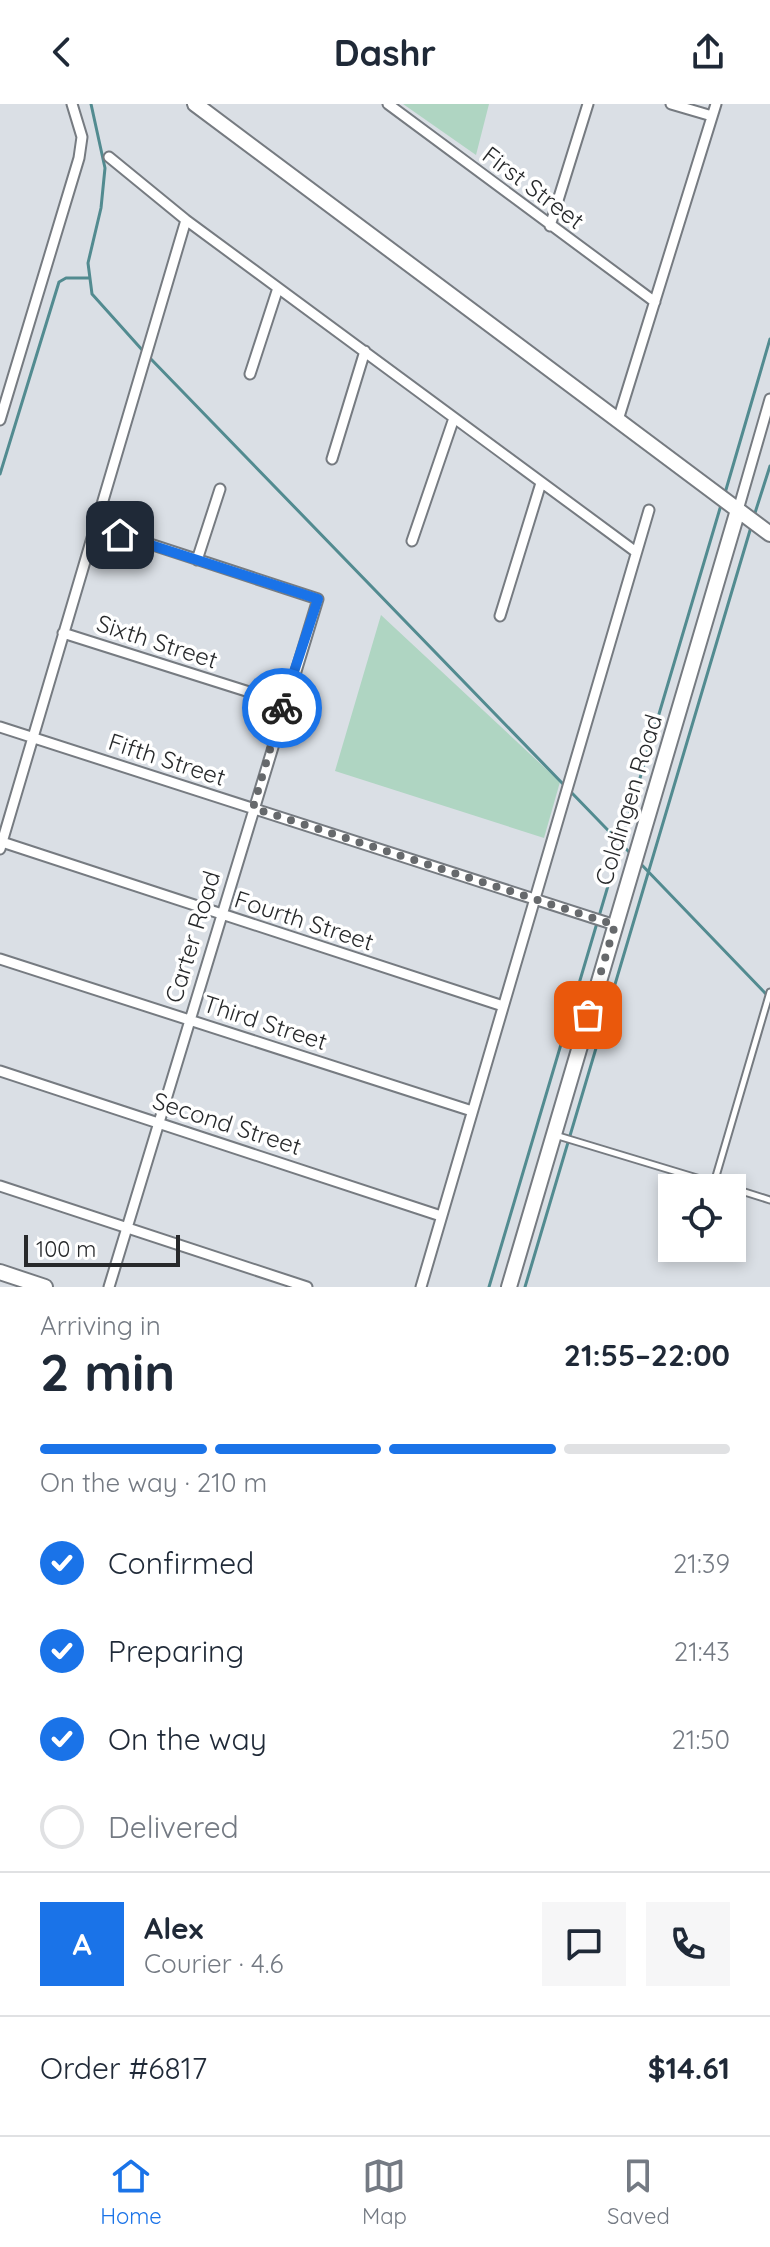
<!DOCTYPE html>
<meta charset="utf-8">
<style>
:root{--surface:#fff;--page:#f6f6f7;--text:#1f2937;--muted:#747a83;--line:#e0e1e3;--accent:#1a73e8}
body{margin:0;font-family:Quicksand,sans-serif;background:var(--page);color:var(--text);height:100vh;display:flex;flex-direction:column;font-size:30px;white-space:nowrap}
*{box-sizing:border-box;margin:0}
p{font-size:26px;color:var(--muted)}
.icon{flex:none;width:44px;height:44px;fill:none;stroke:currentColor;stroke-width:2;stroke-linecap:round;stroke-linejoin:round}
.map{position:relative;height:1183px;overflow:hidden}
.sheet{display:flex;flex-direction:column;background:var(--surface);flex:1}
.sheet>*{flex:none}
.buttons{position:absolute;left:658px;top:1070px;display:grid;gap:16px}
.buttons a{display:grid;place-items:center;width:88px;height:88px;border-radius:0px;background:var(--surface);box-shadow:0 4px 12px #0003;font-size:40px}
.scale{position:absolute;left:24px;bottom:20px;width:156px;box-sizing:border-box;padding-left:8px;border:4px solid #27292b;border-top:0;font-size:22px;line-height:28px;white-space:nowrap;color:#27292b;-webkit-text-stroke:6px #fff;paint-order:stroke}
.pin{position:absolute;display:grid;place-items:center;width:68px;height:68px;color:#fff;margin:-34px;border-radius:16px;box-shadow:0 4px 12px #0006}
.courier{position:absolute;display:grid;place-items:center;width:80px;height:80px;margin:-40px;border:6px solid #1a73e8;border-radius:50%;background:#fff;color:#222;box-shadow:0 2px 10px #0007}
.overview em{font-style:normal;font-weight:700}
.overview div{display:flex;flex-direction:column-reverse}
.overview{display:flex;align-items:center;justify-content:space-between;height:136px;padding:0 40px}
h1{font-size:52px;font-weight:700;line-height:60px}
.bar{display:grid;grid-template-columns:repeat(4,1fr);gap:12px 8px;align-content:center;height:96px;padding:0 40px}
.bar i{height:10px;border-radius:6px;background:var(--line)}
.bar .on{background:var(--accent)}
.bar p{grid-column:span 4}
.line{display:flex;align-items:center;gap:20px;padding:0 40px;border-top:2px solid var(--line)}
.line div{flex:1}
.round{display:grid;place-items:center;flex:none;width:84px;height:84px;border-radius:0px;background:var(--page)}
ol{padding:0 40px;list-style:none}
li{display:flex;align-items:center;gap:24px;height:88px}
li p{margin-inline-start:auto}
li .icon{padding:8px;border-radius:50%;background:var(--accent);color:#fff;stroke-width:4}
li:last-child{color:var(--muted)}
li i{width:44px;height:44px;border:4px solid var(--line);border-radius:50%}
header{display:flex;justify-content:space-between;align-items:center;height:104px;padding:0 40px;background:var(--surface);font-size:36px;font-weight:700}
.tabs{display:flex;justify-content:space-around;align-items:center;height:112px;border-top:2px solid var(--line);background:var(--surface);font-size:22px;color:var(--muted)}
.tabs a{display:grid;justify-items:center;gap:4px}
.tabs .on{color:var(--accent)}
.map>svg:first-child{display:block}
</style>
<header><svg class="icon" aria-label="back" viewBox="0 0 24 24"><path d="M15 5l-7 7 7 7"/></svg>Dashr<svg class="icon" aria-label="share" viewBox="0 0 24 24"><path d="M12 15V3M7 8l5-5 5 5M5 13v7h14v-7"/></svg></header>
<div class="map">
<svg width="770" height="1183" viewBox="0 0 770 1183">
<rect width="100%" height="100%" fill="#dadfe5"/>
<path fill="#afd5c2" d="M 403,0 L 489,0 L 476,51 Z
M 381,511 L 560,678 L 544,734 L 335,667 Z"/>
<g fill="none" stroke-linecap="round" stroke-linejoin="round">
<path stroke="#528b90" stroke-width="3" d="M 91,0 L 105,64 L 101,104 L 88,159 L 92,190 L 144,248
M 149,253 L 564,681
M 0,370 L 59,178 L 66,174 L 89,174
M 725,389 L 770,235
M 754,412 L 770,362
M 570,687 L 631,750
M 639,758 L 767,891
M 489,1183 L 721,401
M 525,1183 L 751,423"/>
<g stroke="#767b81" stroke-width="9">
<path id="lane" d="M 555,1031 L 730,1084
M 714,1079 L 770,888
M 732,1084 L 770,1096"/>
</g>
<g stroke="#767b81" stroke-width="13">
<path id="street" d="M 388,0 L 655,198
M 671,0 L 712,12
M 109,53 L 186,116 L 636,448
M 550,122 L 588,0
M 250,270 L 278,184
M 0,316 L 79,54 L 82,33 L 72,0
M 618,316 L 716,0
M 332,355 L 365,247
M 738,406 L 770,295
M 95,422 L 318,495 L 109,1183
M 412,437 L 454,314
M 197,456 L 220,385
M 500,512 L 541,379
M 63,529 L 284,599
M 0,623 L 615,821
M 2,738 L 503,902
M 0,745 L 186,116
M 0,855 L 472,1007
M 0,967 L 441,1112
M 0,1082 L 307,1183
M 421,1183 L 649,406"/>
</g>
<g stroke="#767b81" stroke-width="18">
<path id="secondary" d="M 195,0 L 770,430
M 509,1183 L 738,406"/>
</g>
<g stroke="#767b81" stroke-width="18">
<path id="primary" d="M 0,1168 L 45,1183"/>
</g>
<use href="#lane" stroke="#fff" stroke-width="5"/>
<use href="#street" stroke="#fff" stroke-width="9"/>
<use href="#secondary" stroke="#fff" stroke-width="14"/>
<use href="#primary" stroke="#fff" stroke-width="14"/>
</g>
<g fill="none" stroke-linecap="round" stroke-linejoin="round">
<path stroke="#66696c" stroke-width="8" stroke-dasharray="0 14.4" d="M 282,604 L 253,704 L 615,821 L 588,911"/>
<path stroke="#1a73e8" stroke-width="10" d="M 120,431 L 318,495 L 282,604"/>
</g>
<g text-anchor="middle" stroke-width="7" stroke-linejoin="round" paint-order="stroke">
<g font-size="24" fill="#27292b" stroke="#fff">
<text transform="translate(533 84) rotate(37)" y="8">First Street</text>
<text transform="translate(157 538) rotate(18)" y="8">Sixth Street</text>
<text transform="translate(167 656) rotate(18)" y="8">Fifth Street</text>
<text transform="translate(629 696) rotate(-73)" y="8">Coldingen Road</text>
<text transform="translate(304 817) rotate(18)" y="8">Fourth Street</text>
<text transform="translate(193 833) rotate(-73)" y="8">Carter Road</text>
<text transform="translate(265 919) rotate(18)" y="8">Third Street</text>
<text transform="translate(227 1020) rotate(18)" y="8">Second Street</text>
</g>
</g>
</svg>
<div class="buttons">
<a><svg class="icon" aria-label="locate" viewBox="0 0 24 24"><circle cx="12" cy="12" r="6"/><path d="M12 2v4M12 18v4M2 12h4M18 12h4"/></svg></a>
</div>
<div class="scale">100 m</div>
<div class="pin" style="left:588px;top:911px;background:#ea580c"><svg class="icon" aria-label="bag" viewBox="0 0 24 24"><path d="M5 8h14l-1 12H6zM9 8a3 3 0 0 1 6 0"/></svg></div>
<div class="pin" style="left:120px;top:431px;background:#1f2937"><svg class="icon" aria-label="home" viewBox="0 0 24 24"><path d="M3 11l9-7 9 7M6 9v11h12V9"/></svg></div>
<div class="courier" style="left:282px;top:604px"><svg class="icon" aria-label="bike" viewBox="0 0 24 24"><circle cx="6" cy="16" r="4"/><circle cx="18" cy="16" r="4"/><path d="M6 16l4-8h5l3 8M10 8l3 8H6M13 5h3"/></svg></div>
</div>
<section class="sheet">
<div class="overview"><div><h1>2 min</h1><p>Arriving in</p></div><em>21:55–22:00</em></div>
<div class="bar"><i class="on"></i><i class="on"></i><i class="on"></i><i></i><p>On the way · 210 m</p></div>
<ol>
<li><svg class="icon" aria-label="check" viewBox="0 0 24 24"><path d="M5 12l5 5 9-10"/></svg>Confirmed<p>21:39</p></li>
<li><svg class="icon" aria-label="check" viewBox="0 0 24 24"><path d="M5 12l5 5 9-10"/></svg>Preparing<p>21:43</p></li>
<li><svg class="icon" aria-label="check" viewBox="0 0 24 24"><path d="M5 12l5 5 9-10"/></svg>On the way<p>21:50</p></li>
<li><i></i>Delivered</li>
</ol>
<div class="line" style="height:144px"><b class="round" style="background:var(--accent);color:#fff">A</b><div><b>Alex</b><p>Courier · 4.6</p></div><a class="round"><svg class="icon" aria-label="chat" viewBox="0 0 24 24"><path d="M4 5h16v11H9l-5 4z"/></svg></a><a class="round"><svg class="icon" aria-label="phone" viewBox="0 0 24 24"><path d="M5 4h4l2 5-3 2q2 4 5 5l2-3 5 2v4C11 20 4 13 5 4z"/></svg></a></div>
<div class="line" style="height:104px"><div>Order #6817</div><b>$14.61</b></div>
</section>
<nav class="tabs">
<a class="on"><svg class="icon" aria-label="home" viewBox="0 0 24 24"><path d="M3 11l9-7 9 7M6 9v11h12V9"/></svg>Home</a>
<a><svg class="icon" aria-label="map" viewBox="0 0 24 24"><path d="M3 6l6-2 6 2 6-2v14l-6 2-6-2-6 2zM9 4v14M15 6v14"/></svg>Map</a>
<a><svg class="icon" aria-label="saved" viewBox="0 0 24 24"><path d="M7 4h10v16l-5-4-5 4z"/></svg>Saved</a>
</nav>
